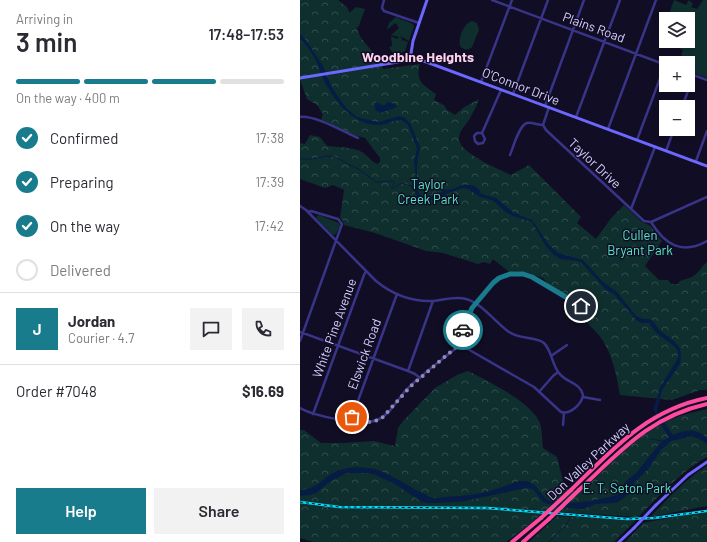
<!DOCTYPE html>
<meta charset="utf-8">
<style>
:root{--surface:#fff;--page:#f2f2f3;--text:#2b2b33;--muted:#7c7c81;--line:#e1e1e2;--accent:#187c8d}
body{margin:0;font-family:Barlow,sans-serif;background:var(--page);color:var(--text);height:100vh;display:flex;flex-direction:column;font-size:15px;white-space:nowrap}
*{box-sizing:border-box;margin:0}
p{font-size:13px;color:var(--muted)}
.icon{flex:none;width:22px;height:22px;fill:none;stroke:currentColor;stroke-width:2;stroke-linecap:round;stroke-linejoin:round}
.map{position:relative;flex:1;overflow:hidden}
.panel{display:flex;flex-direction:column;background:var(--surface);width:300px}
.panel>*{flex:none}
.buttons{position:absolute;left:359px;top:12px;display:grid;gap:8px}
.buttons a{display:grid;place-items:center;width:36px;height:36px;border-radius:0px;background:var(--surface);box-shadow:0 2px 6px #0003;font-size:20px}
.pin{position:absolute;display:grid;place-items:center;width:34px;height:34px;color:#fff;margin:-17px;border:2px solid #fff;border-radius:50%;box-shadow:0 1px 4px #0007}
.courier{position:absolute;display:grid;place-items:center;width:40px;height:40px;margin:-20px;border:3px solid #187c8d;border-radius:50%;background:#fff;color:#222;box-shadow:0 1px 5px #0007}
.headline em{font-style:normal;font-weight:600}
.headline div{display:flex;flex-direction:column-reverse}
.headline{display:flex;align-items:center;justify-content:space-between;height:68px;padding:0 16px}
h1{font-size:26px;font-weight:600;line-height:30px}
.bar{display:grid;grid-template-columns:repeat(4,1fr);gap:6px 4px;align-content:center;height:48px;padding:0 16px}
.bar i{height:5px;border-radius:3px;background:var(--line)}
.bar .current{background:var(--accent)}
.bar p{grid-column:span 4}
.line{display:flex;align-items:center;gap:10px;padding:0 16px;border-top:1px solid var(--line)}
.line div{flex:1}
.round{display:grid;place-items:center;flex:none;width:42px;height:42px;border-radius:0px;background:var(--page)}
ol{padding:0 16px;list-style:none}
li{display:flex;align-items:center;gap:12px;height:44px}
li p{margin-inline-start:auto}
li .icon{padding:4px;border-radius:50%;background:var(--accent);color:#fff;stroke-width:4}
li:last-child{color:var(--muted)}
li i{width:22px;height:22px;border:2px solid var(--line);border-radius:50%}
.action{display:flex;gap:8px;margin-top:auto;padding:8px 16px}
.action a{flex:1;height:46px;border-radius:0px;background:var(--accent);color:#fff;font-size:16px;font-weight:600;line-height:46px;text-align:center}
.action a+a{background:var(--page);color:var(--text)}
main{display:flex;flex:1;min-height:0}
.map>svg:first-child{display:block}
</style>
<main>
<section class="panel">
<div class="headline"><div><h1>3 min</h1><p>Arriving in</p></div><em>17:48–17:53</em></div>
<div class="bar"><i class="current"></i><i class="current"></i><i class="current"></i><i></i><p>On the way · 400 m</p></div>
<ol>
<li><svg class="icon" aria-label="check" viewBox="0 0 24 24"><path d="M5 12l5 5 9-10"/></svg>Confirmed<p>17:38</p></li>
<li><svg class="icon" aria-label="check" viewBox="0 0 24 24"><path d="M5 12l5 5 9-10"/></svg>Preparing<p>17:39</p></li>
<li><svg class="icon" aria-label="check" viewBox="0 0 24 24"><path d="M5 12l5 5 9-10"/></svg>On the way<p>17:42</p></li>
<li><i></i>Delivered</li>
</ol>
<div class="line" style="height:72px"><b class="round" style="background:var(--accent);color:#fff">J</b><div><b>Jordan</b><p>Courier · 4.7</p></div><a class="round"><svg class="icon" aria-label="chat" viewBox="0 0 24 24"><path d="M4 5h16v11H9l-5 4z"/></svg></a><a class="round"><svg class="icon" aria-label="phone" viewBox="0 0 24 24"><path d="M5 4h4l2 5-3 2q2 4 5 5l2-3 5 2v4C11 20 4 13 5 4z"/></svg></a></div>
<div class="line" style="height:52px"><div>Order #7048</div><b>$16.69</b></div>
<div class="action"><a>Help</a><a>Share</a></div>
</section>
<div class="map">
<svg width="407" height="542" viewBox="0 0 407 542">
<defs>
<pattern id="park-crowns" width="20" height="18" patternUnits="userSpaceOnUse"><rect width="20" height="18" fill="#0f2f2e"/><path d="M2 6a3 3 0 1 1 6 0M12 15a3 3 0 1 1 6 0" fill="none" stroke="#314c4d"/></pattern>
</defs>
<rect width="100%" height="100%" fill="#110d24"/>
<path fill="#0f2f2e" d="M 374,0 L 386,5 L 389,0 L 393,4 L 391,7 L 397,9 L 403,0 L 407,0 L 407,78 L 388,71 L 388,63 L 386,63 L 384,57 L 381,55 L 383,50 L 359,40 L 366,22 L 366,41 L 388,41 L 388,19 L 367,19 Z
M 56,7 L 65,9 L 58,28 L 55,26 L 49,13 Z
M 96,17 L 100,19 L 100,21 L 101,19 L 113,24 L 114,26 L 109,41 L 100,36 L 102,39 L 101,41 L 103,40 L 108,42 L 105,51 L 95,57 L 89,47 L 92,46 L 91,36 L 97,39 L 99,37 L 91,35 L 99,28 L 97,26 L 98,25 L 97,25 L 95,23 L 87,30 L 89,23 Z
M 172,21 L 177,23 L 179,30 L 172,47 C 168,51 163,50 160,46 C 158,37 164,23 172,21 Z
M 19,215 L 39,223 L 40,226 L 36,234 L 33,235 L 17,219 L 16,217 Z"/>
<path fill="url(#park-crowns)" d="M 0,0 L 38,0 L 47,7 L 61,38 L 81,62 L 83,69 L 120,64 C 115,81 123,85 136,94 L 134,100 L 144,105 L 147,110 L 155,115 L 163,108 L 179,99 C 177,105 174,111 171,116 C 168,124 159,129 159,138 C 158,153 199,169 211,175 L 229,165 L 281,217 L 277,223 L 296,239 L 312,217 L 324,205 L 342,222 L 351,226 L 355,233 L 362,241 L 345,266 L 359,280 L 368,280 L 371,284 L 378,284 L 380,281 C 386,279 393,278 398,272 C 401,269 403,265 407,262 L 407,390 L 400,390 L 372,400 L 320,395 C 317,375 311,349 298,334 C 292,327 278,317 283,306 L 248,284 L 243,278 L 230,274 L 217,271 L 209,272 L 193,259 L 190,264 L 184,262 L 178,264 L 143,253 L 126,251 L 75,233 L 44,225 L 43,221 L 40,218 L 44,190 L 33,185 L 25,188 L 0,179 L 0,143 L 5,144 L 10,135 L 20,137 L 27,146 C 38,147 52,147 62,152 C 67,155 71,161 77,164 L 80,162 L 80,158 L 65,138 L 51,134 L 21,120 L 23,114 L 17,105 L 7,99 L 0,80 Z
M 168,371 C 188,381 231,402 240,423 C 242,430 242,440 243,448 L 257,457 L 265,489 L 281,492 C 309,466 336,434 372,419 C 383,414 395,412 407,409 L 407,457 C 380,472 360,496 338,517 L 244,511 L 233,522 L 206,542 L 13,542 L 0,538 L 0,430 L 4,430 L 21,443 L 44,443 L 74,441 L 95,446 L 98,428 L 103,421 L 135,388 L 157,375 Z
M 407,466 L 407,506 L 350,517 C 368,499 385,479 407,466 Z
M 407,513 L 407,542 L 325,542 L 343,523 L 384,515 Z
M 257,516 L 336,520 L 314,542 L 229,542 Z"/>
<path fill="#061c44" d="M 0,34 L 5,39 L 16,55 L 23,66 L 30,83 L 36,94 L 47,109 L 57,117 L 73,121 L 79,122 L 99,116 L 105,118 L 110,123 L 120,147 L 117,165 L 117,189 L 121,196 L 124,198 L 133,197 L 138,195 L 144,190 L 153,189 L 162,185 L 173,185 L 179,190 L 181,194 L 196,198 L 214,213 L 232,220 L 249,245 L 258,253 L 283,260 L 303,282 L 317,292 L 336,316 L 343,319 L 349,319 L 352,320 L 360,331 L 373,340 L 380,348 L 381,355 L 380,364 L 362,390 L 357,412 L 373,435 C 386,429 396,428 407,438 L 407,444 L 401,440 L 392,436 L 371,441 L 361,450 L 350,467 L 333,484 L 331,491 L 326,496 L 318,502 L 314,503 L 296,504 L 283,509 L 257,507 L 243,502 L 233,489 L 226,488 L 160,502 L 129,503 L 122,502 L 95,484 L 73,474 L 66,473 L 46,473 L 28,483 L 16,493 L 9,495 L 0,496 L 0,490 C 14,490 20,481 31,474 C 41,468 55,466 67,468 C 85,469 105,485 122,493 C 125,494 129,497 133,498 C 136,499 141,497 145,497 C 161,496 178,495 193,490 C 202,488 212,482 222,481 C 238,480 239,496 250,501 C 263,507 306,499 319,494 L 326,481 L 336,473 L 361,442 L 369,437 L 361,425 L 353,409 L 359,392 L 359,389 C 363,384 366,376 370,371 C 386,349 376,348 359,335 C 355,332 352,327 349,323 L 342,323 L 337,321 L 315,295 L 305,289 L 282,263 L 278,261 L 261,259 L 254,255 L 245,245 L 232,222 L 213,216 L 206,212 L 192,200 L 180,197 L 168,189 L 163,188 L 148,193 L 132,200 L 123,201 L 116,195 L 114,190 L 111,187 L 111,186 L 114,187 L 116,180 L 114,162 L 117,148 L 108,125 L 102,120 C 92,120 86,125 78,125 C 51,124 35,101 23,79 C 21,75 20,70 18,65 C 14,56 8,46 0,39 Z
M 77,102 L 81,105 L 85,105 L 87,102 L 95,104 L 97,107 L 81,113 L 75,110 L 75,103 Z"/>
<g fill="none" stroke-linecap="round" stroke-linejoin="round">
<path stroke="#061c44" stroke-width="1" d="M 0,159 L 13,159 L 27,156 L 35,157 L 60,170 L 76,182 L 93,181 L 95,183 L 92,186 L 92,188
M 93,188 L 102,183 L 111,186
M 351,439 L 363,441
M 249,542 L 266,525 L 270,518"/>
<path stroke="#383487" stroke-width="2.5" d="M 84,0 L 82,8 L 84,11 L 119,23
M 192,0 L 366,65
M 388,73 L 407,80
M 181,82 L 212,0
M 213,94 L 248,0
M 245,106 L 284,0
M 249,107 L 243,125 L 246,130 L 344,221 L 351,222 L 407,197
M 382,107 L 394,75
M 0,117 C 15,115 44,132 58,138
M 276,117 L 320,0
M 308,129 L 356,0
M 182,133 L 185,139 L 183,143 L 178,144 L 175,141 L 174,136 L 177,133 L 182,133 L 201,90
M 337,140 L 365,65
M 366,151 L 374,129
M 210,155 C 213,148 219,125 227,123 C 232,122 238,125 243,125
M 396,161 L 407,131
M 0,206 L 6,210 L 76,281 C 92,294 111,302 133,301 C 144,300 155,296 166,299 C 182,303 196,323 209,332 C 221,340 236,336 244,343 C 252,351 252,365 259,373 C 266,383 280,382 283,395 C 282,404 270,415 261,412 L 234,387 L 166,348 L 160,346 L 155,349 C 139,362 121,375 106,390 C 97,400 90,415 77,420 C 62,426 14,416 0,408
M 331,209 L 355,147
M 351,222 C 365,245 382,255 407,241
M 0,332 L 108,371 L 115,374 L 120,378
M 0,341 L 42,224 L 38,219 L 11,211 L 8,212
M 160,346 L 160,338 L 171,308 L 193,283 L 204,275 L 216,273 L 232,277 L 281,306
M 251,356 L 267,345
M 108,371 L 133,301
M 239,392 L 253,376 L 258,372
M 283,397 L 300,400
M 13,414 L 64,275 L 66,271
M 51,420 L 97,294
M 263,425 L 264,413"/>
<path stroke="#6c67ff" stroke-width="3" d="M 110,60 L 113,41 L 127,0
M 0,78 L 110,60 L 121,60 L 407,166
M 356,505 L 388,475 L 407,462
M 319,542 L 334,528"/>
<path stroke="#ff4b9f" stroke-width="4" d="M 271,490 C 313,449 347,410 407,398
M 279,490 C 320,452 349,417 407,404
M 212,542 L 241,518
M 223,542 L 249,519"/>
<g stroke="#00dffb" stroke-width="2.5">
<path id="rail" d="M 0,502 L 39,507 L 187,508 L 327,519 L 354,518 L 407,511"/>
</g>
<use href="#rail" stroke="#110d24" stroke-width="1" stroke-dasharray="3" stroke-linecap="butt"/>
<path stroke="#6c67ff" stroke-width="3" d="M 334,528 L 356,505"/>
<path stroke="#ff4b9f" stroke-width="4" d="M 241,518 L 271,490
M 249,519 L 279,490"/>
</g>
<g fill="none" stroke-linecap="round" stroke-linejoin="round">
<path stroke="#918cb2" stroke-width="4" stroke-dasharray="0 7.2" d="M 52,417 L 51,420 C 62,422 72,424 82,418 L 111,386 L 155,348 L 160,346 L 160,338 L 163,330"/>
<path stroke="#187c8d" stroke-width="5" d="M 163,330 L 172,308 L 193,283 L 199,278 L 210,274 L 223,274 L 232,277 L 281,306"/>
</g>
<g text-anchor="middle" stroke-width="3" stroke-linejoin="round" paint-order="stroke">
<g font-size="13" fill="#d6d0ff" stroke="#110d24">
<text transform="translate(294 27) rotate(20)" y="5">Plains Road</text>
<text transform="translate(221 86) rotate(21)" y="5">O'Connor Drive</text>
<text transform="translate(295 163) rotate(43)" y="5">Taylor Drive</text>
<text transform="translate(34 328) rotate(-70)" y="5">White Pine Avenue</text>
<text transform="translate(64 354) rotate(-70)" y="5">Elswick Road</text>
<text transform="translate(288 461) rotate(-43)" y="5">Don Valley Parkway</text>
</g>
<g font-size="13" fill="#54e7c4" stroke="#110d24">
<text x="128" y="189">Taylor<tspan x="128" dy="15">Creek Park</tspan></text>
<text x="340" y="240">Cullen<tspan x="340" dy="15">Bryant Park</tspan></text>
<text x="327" y="493">E. T. Seton Park</text>
</g>
<g font-size="14" font-weight="bold" fill="#ffd2ee" stroke="#110d24">
<text x="118" y="62">Woodbine Heights</text>
</g>
</g>
</svg>
<div class="buttons">
<a><svg class="icon" aria-label="layers" viewBox="0 0 24 24"><path d="M12 4l9 5-9 5-9-5zM3 14l9 5 9-5"/></svg></a>
<a>+</a>
<a>−</a>
</div>
<div class="pin" style="left:52px;top:417px;background:#ea580c"><svg class="icon" aria-label="bag" viewBox="0 0 24 24"><path d="M5 8h14l-1 12H6zM9 8a3 3 0 0 1 6 0"/></svg></div>
<div class="pin" style="left:281px;top:306px;background:#1f2937"><svg class="icon" aria-label="home" viewBox="0 0 24 24"><path d="M3 11l9-7 9 7M6 9v11h12V9"/></svg></div>
<div class="courier" style="left:163px;top:330px"><svg class="icon" aria-label="car" viewBox="0 0 24 24"><path d="M5 17H2v-5l4-1 3-4h7l3 4 3 1v5h-3M9 17h6M6 11h13"/><circle cx="7" cy="17" r="2"/><circle cx="17" cy="17" r="2"/></svg></div>
</div>
</main>
